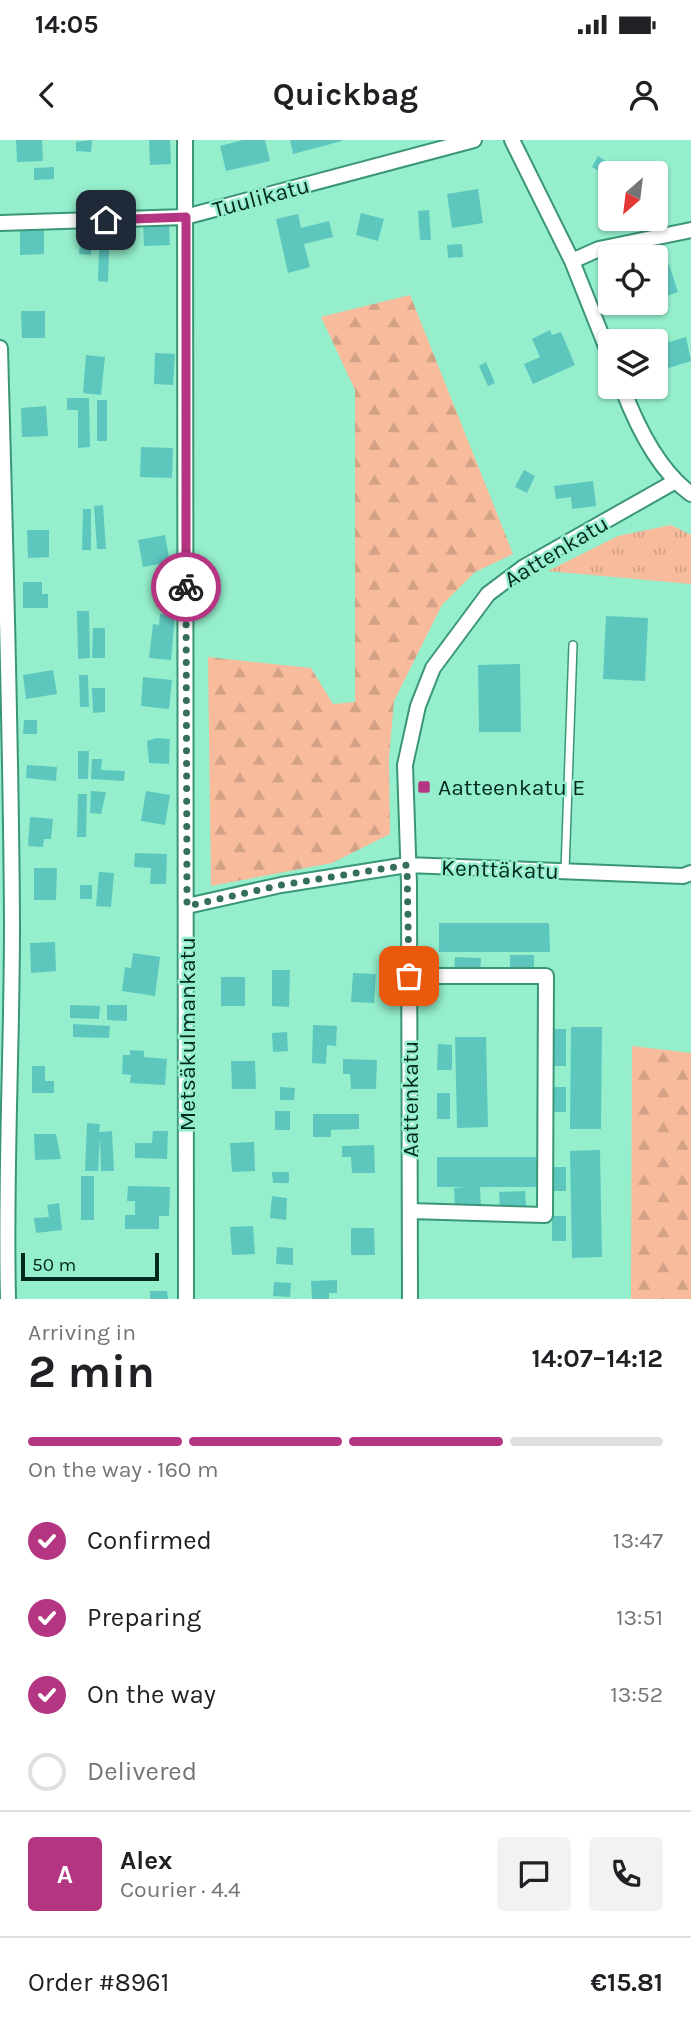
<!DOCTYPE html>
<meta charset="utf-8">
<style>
:root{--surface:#fff;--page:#f2f2f2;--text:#202124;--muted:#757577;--line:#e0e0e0;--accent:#b43581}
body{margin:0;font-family:Karla,sans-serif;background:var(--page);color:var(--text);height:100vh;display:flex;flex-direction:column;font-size:26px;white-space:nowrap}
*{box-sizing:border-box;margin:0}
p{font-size:23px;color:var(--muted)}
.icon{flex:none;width:38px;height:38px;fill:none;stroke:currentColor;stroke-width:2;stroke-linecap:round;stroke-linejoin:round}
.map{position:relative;height:1159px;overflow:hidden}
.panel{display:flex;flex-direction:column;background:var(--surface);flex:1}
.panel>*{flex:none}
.needle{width:46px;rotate:208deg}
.controls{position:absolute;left:598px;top:21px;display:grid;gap:14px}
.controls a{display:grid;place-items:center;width:70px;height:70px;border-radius:7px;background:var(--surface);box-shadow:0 2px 5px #0004;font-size:35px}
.scale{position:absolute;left:21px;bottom:18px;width:138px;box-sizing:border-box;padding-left:7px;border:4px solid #01291d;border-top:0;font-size:19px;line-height:24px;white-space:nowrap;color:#01291d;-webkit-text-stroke:5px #95efcd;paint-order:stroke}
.pin{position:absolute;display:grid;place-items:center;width:60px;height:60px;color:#fff;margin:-30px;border-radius:14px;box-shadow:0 4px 10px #0006}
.courier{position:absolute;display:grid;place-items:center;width:70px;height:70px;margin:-35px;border:5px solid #b43581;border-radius:50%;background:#fff;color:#222;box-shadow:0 2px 9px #0007}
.overview em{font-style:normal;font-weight:700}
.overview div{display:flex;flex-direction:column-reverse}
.overview{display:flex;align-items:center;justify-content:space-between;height:119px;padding:0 28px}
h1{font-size:46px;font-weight:700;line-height:52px}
.bar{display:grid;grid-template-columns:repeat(4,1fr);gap:10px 7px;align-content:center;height:84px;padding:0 28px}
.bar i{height:9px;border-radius:5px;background:var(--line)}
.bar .on{background:var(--accent)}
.bar p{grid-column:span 4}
.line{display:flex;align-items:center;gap:18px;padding:0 28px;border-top:2px solid var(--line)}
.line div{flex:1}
.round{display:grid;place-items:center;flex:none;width:74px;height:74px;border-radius:7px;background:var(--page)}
ol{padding:0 28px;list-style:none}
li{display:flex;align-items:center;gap:21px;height:77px}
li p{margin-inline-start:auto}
li .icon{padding:7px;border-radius:50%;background:var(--accent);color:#fff;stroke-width:4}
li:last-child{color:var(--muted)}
li i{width:38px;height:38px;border:4px solid var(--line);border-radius:50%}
.status{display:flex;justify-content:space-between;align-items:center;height:49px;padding:0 35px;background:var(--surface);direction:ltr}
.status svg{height:19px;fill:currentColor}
header{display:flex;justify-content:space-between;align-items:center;height:91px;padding:0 28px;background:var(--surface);font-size:32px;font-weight:700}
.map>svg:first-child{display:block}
</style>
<div class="status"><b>14:05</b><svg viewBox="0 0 49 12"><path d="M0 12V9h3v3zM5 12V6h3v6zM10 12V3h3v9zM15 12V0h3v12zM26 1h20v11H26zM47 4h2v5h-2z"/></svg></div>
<header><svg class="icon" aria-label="back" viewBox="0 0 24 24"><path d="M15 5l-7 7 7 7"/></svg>Quickbag<svg class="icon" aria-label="person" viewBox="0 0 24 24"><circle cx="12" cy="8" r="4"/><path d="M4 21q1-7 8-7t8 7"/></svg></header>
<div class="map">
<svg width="691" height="1159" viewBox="0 0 691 1159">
<defs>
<pattern id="grass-tufts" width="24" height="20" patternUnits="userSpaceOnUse" patternTransform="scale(1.75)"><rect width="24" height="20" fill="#f8bb9b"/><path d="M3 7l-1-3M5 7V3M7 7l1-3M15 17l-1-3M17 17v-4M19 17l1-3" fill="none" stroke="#d3a185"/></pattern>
<pattern id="forest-firs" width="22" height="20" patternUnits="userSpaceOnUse" patternTransform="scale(1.75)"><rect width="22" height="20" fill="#f8bb9b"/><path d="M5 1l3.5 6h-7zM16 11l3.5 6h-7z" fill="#d3a185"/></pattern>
</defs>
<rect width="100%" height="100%" fill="#95efcd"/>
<path fill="url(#grass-tufts)" d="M 671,385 L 691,395 L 691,444 L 548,431 L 618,396 Z"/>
<path fill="url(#forest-firs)" d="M 410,155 L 513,414 L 475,432 L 442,465 L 394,561 L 389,618 L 390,694 L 332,723 L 211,746 L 208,517 L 311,528 L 333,564 L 355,562 L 355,250 L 321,177 Z
M 632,906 L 691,913 L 691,1159 L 631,1159 Z"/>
<path fill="#5dc7be" d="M 16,0 L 42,0 L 43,21 L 17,22 Z
M 92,0 L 91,12 L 76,11 L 76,2 Z
M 149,0 L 170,0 L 171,24 L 150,25 Z
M 243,0 L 265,0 L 270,21 L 226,31 L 220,6 Z
M 290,0 L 342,0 L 342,1 L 293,14 Z
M 598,16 L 625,33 L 611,33 L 611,38 L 592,27 Z
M 54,27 L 54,39 L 34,40 L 34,28 Z
M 478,49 L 483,83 L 452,88 L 447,54 Z
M 429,70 L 431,100 L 420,100 L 418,71 Z
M 361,73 L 384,79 L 378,101 L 356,95 Z
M 298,74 L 301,88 L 329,81 L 333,97 L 304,104 L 310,127 L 288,133 L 276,79 Z
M 169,82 L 170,105 L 144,106 L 143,83 Z
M 100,83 L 110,83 L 108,142 L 98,141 Z
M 81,84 L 93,84 L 91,115 L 79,114 Z
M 44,90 L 44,114 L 20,115 L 20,91 Z
M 462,104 L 463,117 L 448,118 L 447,105 Z
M 669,124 L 678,152 L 664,157 L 656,128 Z
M 21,171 L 45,171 L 45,198 L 22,198 Z
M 550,190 L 552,195 L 561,192 L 575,225 L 533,244 L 524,224 L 540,217 L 532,199 Z
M 686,197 L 691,221 L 656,232 L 656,206 Z
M 155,213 L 175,214 L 173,245 L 154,244 Z
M 86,215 L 105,217 L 101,255 L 83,253 Z
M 486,222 L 495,243 L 488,246 L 479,226 Z
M 67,258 L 89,258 L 90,307 L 78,308 L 78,270 L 67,270 Z
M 97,260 L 107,260 L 107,301 L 97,301 Z
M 46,266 L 48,296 L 22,297 L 21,268 Z
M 141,307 L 173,308 L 172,338 L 140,337 Z
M 524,330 L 535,336 L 527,353 L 515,347 Z
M 593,341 L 596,366 L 572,369 L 571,357 L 556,359 L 554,346 Z
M 103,365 L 106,409 L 97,409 L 94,366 Z
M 83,369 L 91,369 L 91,410 L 82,410 Z
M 27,390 L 49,390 L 49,417 L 28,418 Z
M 165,395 L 170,422 L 143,427 L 138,400 Z
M 23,442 L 42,442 L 42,454 L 48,454 L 48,468 L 23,468 Z
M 77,471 L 89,471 L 90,518 L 78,519 Z
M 160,474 L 175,476 L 171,520 L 149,518 L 153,484 L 159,485 Z
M 606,476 L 648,478 L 645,541 L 603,539 Z
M 93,488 L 105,488 L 105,518 L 92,518 Z
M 520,524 L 521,592 L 479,592 L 478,525 Z
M 53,530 L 57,554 L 26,559 L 23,535 Z
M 79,535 L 88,535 L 89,567 L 80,567 Z
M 143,537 L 172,540 L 169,569 L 141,566 Z
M 92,548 L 105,548 L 105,572 L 93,573 Z
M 24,580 L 37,580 L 37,594 L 23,594 Z
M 157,598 L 170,599 L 169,624 L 149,623 L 147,601 Z
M 78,611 L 89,611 L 88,639 L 78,639 Z
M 92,619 L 102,619 L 101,630 L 125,631 L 124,641 L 91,639 Z
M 27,625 L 57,627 L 56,641 L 26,638 Z
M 91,651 L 106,652 L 101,674 L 90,673 Z
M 146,651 L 170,655 L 165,685 L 141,681 Z
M 78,654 L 87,654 L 86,697 L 77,697 Z
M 30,677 L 53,679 L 51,699 L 44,699 L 43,707 L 28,706 Z
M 135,713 L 167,714 L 166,744 L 150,744 L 151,728 L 134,727 Z
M 34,728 L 57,728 L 56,760 L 34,760 Z
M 99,732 L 114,733 L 111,767 L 96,766 Z
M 80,745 L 92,745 L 92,759 L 80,759 Z
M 439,783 L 549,783 L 550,812 L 439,812 Z
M 55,802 L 56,831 L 31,833 L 30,803 Z
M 133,813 L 160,817 L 155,856 L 122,851 L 125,827 L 131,828 Z
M 510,815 L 534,815 L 534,832 L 510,832 Z
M 455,817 L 481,818 L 480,833 L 454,831 Z
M 272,830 L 290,830 L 289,867 L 272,866 Z
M 353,833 L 376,834 L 374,863 L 351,862 Z
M 221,837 L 245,837 L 245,866 L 221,866 Z
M 70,865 L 100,866 L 99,879 L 70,878 Z
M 107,865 L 127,865 L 127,881 L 107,880 Z
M 73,884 L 110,886 L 109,898 L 73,897 Z
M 313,885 L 337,886 L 336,906 L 327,905 L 326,924 L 312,923 Z
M 571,887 L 602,887 L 601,989 L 570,989 Z
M 553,889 L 566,889 L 566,926 L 553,926 Z
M 287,892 L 288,911 L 273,912 L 272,893 Z
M 455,897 L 486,897 L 488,987 L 457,988 Z
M 438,904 L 452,905 L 452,930 L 437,930 Z
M 130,910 L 144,911 L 144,917 L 167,919 L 165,945 L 130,943 L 131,935 L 122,934 L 123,915 L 130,915 Z
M 343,919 L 377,920 L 376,949 L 351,949 L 350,934 L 343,934 Z
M 231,921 L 255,921 L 256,949 L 232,949 Z
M 32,926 L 45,926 L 45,941 L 54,941 L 54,953 L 32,953 Z
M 280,947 L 295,948 L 294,960 L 280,960 Z
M 553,947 L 566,947 L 566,972 L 553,972 Z
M 437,953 L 450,953 L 450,979 L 437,979 Z
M 275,971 L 290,971 L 290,990 L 275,990 Z
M 313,974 L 359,974 L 359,989 L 331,990 L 331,997 L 313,997 Z
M 87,983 L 100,984 L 99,992 L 112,991 L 114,1031 L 101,1031 L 100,997 L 98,1031 L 85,1031 Z
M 153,991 L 168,991 L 167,1019 L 135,1018 L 135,1003 L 152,1003 Z
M 34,994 L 56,994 L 61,1019 L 35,1020 Z
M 254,1002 L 255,1031 L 232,1032 L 230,1003 Z
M 374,1005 L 375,1033 L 352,1033 L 351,1017 L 342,1017 L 342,1006 Z
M 600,1010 L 602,1117 L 572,1118 L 570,1011 Z
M 437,1017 L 541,1017 L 541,1047 L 480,1047 L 481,1067 L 455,1067 L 454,1048 L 469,1047 L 437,1047 Z
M 553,1027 L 566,1027 L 566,1051 L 552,1051 Z
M 272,1032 L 289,1032 L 289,1043 L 273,1043 Z
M 81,1036 L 94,1036 L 94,1080 L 81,1080 Z
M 128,1046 L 170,1047 L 169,1076 L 159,1076 L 159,1089 L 125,1089 L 125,1075 L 135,1075 L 135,1061 L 127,1061 Z
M 525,1051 L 526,1066 L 500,1067 L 499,1052 Z
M 272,1056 L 287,1058 L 286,1080 L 270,1078 Z
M 59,1063 L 62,1090 L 36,1093 L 34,1078 L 49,1077 L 47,1065 Z
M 552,1076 L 566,1076 L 566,1101 L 552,1101 Z
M 253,1086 L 255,1114 L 232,1115 L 230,1087 Z
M 351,1088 L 374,1088 L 375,1115 L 351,1115 Z
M 277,1107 L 293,1108 L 293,1125 L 276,1124 Z
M 337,1140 L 337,1153 L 329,1153 L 329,1159 L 312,1159 L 311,1141 Z
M 274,1142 L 291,1143 L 290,1157 L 273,1156 Z
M 150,1151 L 167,1151 L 168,1159 L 150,1159 Z"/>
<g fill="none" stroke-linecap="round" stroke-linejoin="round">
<g stroke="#3a9677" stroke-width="10">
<path id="service" d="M 565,731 L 573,505"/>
</g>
<g stroke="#3a9677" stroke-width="18">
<path id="minor" d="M 185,0 L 186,1159
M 512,0 L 572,121 L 611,219
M 0,83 L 185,77 L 474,0
M 572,121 L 599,109 L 691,90
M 0,208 C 5,400 11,592 12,784 C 12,909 5,1034 8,1159
M 622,247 C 636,284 659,331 691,354
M 187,766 L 281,745 L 407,725 L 683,736 L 691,733
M 409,836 L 546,836 L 545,1075 L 410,1071
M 410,1159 L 409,744 L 405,625 L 418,566 L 433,528 L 488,454 L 524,427 L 674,342"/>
</g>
<use href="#service" stroke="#fff" stroke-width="7"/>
<use href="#minor" stroke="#fff" stroke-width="14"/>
</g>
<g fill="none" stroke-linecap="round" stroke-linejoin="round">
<path stroke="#356e5b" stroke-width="7" stroke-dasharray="0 12.6" d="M 186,447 L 187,766 L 281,745 L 407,725 L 409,836"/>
<path stroke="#b43581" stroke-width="9" d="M 106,80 L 186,77 L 186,447"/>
</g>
<rect fill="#b43581" stroke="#95efcd" stroke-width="2.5" x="417" y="640" width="14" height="14" rx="3.5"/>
<g text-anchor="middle" stroke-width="5" stroke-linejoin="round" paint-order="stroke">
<g font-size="23" fill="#01291d" stroke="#95efcd">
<text transform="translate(261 57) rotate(-15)" y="8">Tuulikatu</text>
<text transform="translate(556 411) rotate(-31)" y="8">Aattenkatu</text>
<text transform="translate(500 729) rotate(2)" y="8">Kenttäkatu</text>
<text transform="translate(187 894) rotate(-90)" y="8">Metsäkulmankatu</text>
<text transform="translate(410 959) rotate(-90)" y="8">Aattenkatu</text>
</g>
<g font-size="23" fill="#01291d" stroke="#95efcd" text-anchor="start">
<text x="438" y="655">Aatteenkatu E</text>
</g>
</g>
</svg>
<div class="controls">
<a><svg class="needle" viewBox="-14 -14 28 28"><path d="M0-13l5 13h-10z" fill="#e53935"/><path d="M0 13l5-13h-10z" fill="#757577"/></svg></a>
<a><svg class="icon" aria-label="locate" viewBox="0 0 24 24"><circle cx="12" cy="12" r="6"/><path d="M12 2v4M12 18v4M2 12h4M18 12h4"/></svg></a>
<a><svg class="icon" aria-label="layers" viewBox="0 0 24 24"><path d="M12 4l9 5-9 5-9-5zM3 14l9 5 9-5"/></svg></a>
</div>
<div class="scale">50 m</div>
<div class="pin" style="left:409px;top:836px;background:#ea580c"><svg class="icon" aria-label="bag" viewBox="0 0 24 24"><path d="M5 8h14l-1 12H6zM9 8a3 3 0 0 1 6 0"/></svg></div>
<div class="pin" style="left:106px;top:80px;background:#1f2937"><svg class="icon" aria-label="home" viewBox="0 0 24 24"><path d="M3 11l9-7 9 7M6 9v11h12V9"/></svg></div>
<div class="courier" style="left:186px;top:447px"><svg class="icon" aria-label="bike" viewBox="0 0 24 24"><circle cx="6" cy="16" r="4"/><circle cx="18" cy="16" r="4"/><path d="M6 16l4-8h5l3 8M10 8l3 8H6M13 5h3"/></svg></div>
</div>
<section class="panel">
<div class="overview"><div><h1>2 min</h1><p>Arriving in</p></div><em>14:07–14:12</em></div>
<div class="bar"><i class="on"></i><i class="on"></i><i class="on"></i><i></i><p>On the way · 160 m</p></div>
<ol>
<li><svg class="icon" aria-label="check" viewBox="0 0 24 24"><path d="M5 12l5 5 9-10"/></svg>Confirmed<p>13:47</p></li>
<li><svg class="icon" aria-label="check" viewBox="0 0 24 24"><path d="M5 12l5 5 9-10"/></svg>Preparing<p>13:51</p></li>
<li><svg class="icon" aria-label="check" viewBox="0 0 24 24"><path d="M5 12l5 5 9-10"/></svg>On the way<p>13:52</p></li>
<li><i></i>Delivered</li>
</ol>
<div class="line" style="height:126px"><b class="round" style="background:var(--accent);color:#fff">A</b><div><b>Alex</b><p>Courier · 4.4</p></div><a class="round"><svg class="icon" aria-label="chat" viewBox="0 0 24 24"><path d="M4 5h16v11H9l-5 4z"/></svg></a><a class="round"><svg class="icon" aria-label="phone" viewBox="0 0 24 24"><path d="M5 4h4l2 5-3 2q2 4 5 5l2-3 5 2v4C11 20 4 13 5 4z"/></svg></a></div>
<div class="line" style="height:91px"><div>Order #8961</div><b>€15.81</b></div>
</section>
